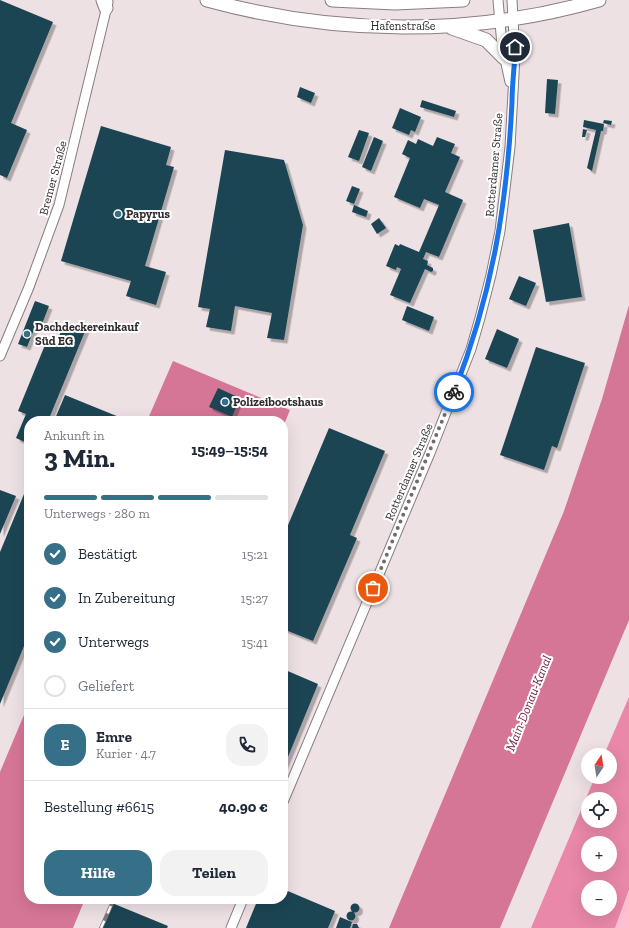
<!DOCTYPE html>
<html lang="de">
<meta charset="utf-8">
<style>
:root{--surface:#fff;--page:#f2f2f3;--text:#1f2937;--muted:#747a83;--line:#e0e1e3;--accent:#357088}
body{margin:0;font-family:"Zilla Slab",serif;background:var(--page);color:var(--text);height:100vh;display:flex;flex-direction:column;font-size:15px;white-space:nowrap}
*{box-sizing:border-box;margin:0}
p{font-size:13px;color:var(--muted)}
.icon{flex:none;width:22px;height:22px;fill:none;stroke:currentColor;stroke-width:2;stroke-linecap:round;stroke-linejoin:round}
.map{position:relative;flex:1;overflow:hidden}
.drawer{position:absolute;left:24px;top:416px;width:264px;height:488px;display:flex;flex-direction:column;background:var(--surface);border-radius:16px;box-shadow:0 4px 16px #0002}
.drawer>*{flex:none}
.needle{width:26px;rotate:12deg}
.tools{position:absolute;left:581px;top:748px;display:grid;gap:8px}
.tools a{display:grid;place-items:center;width:36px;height:36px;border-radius:50%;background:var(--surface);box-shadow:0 4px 16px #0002;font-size:20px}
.pin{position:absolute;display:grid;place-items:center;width:34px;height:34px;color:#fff;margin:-17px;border:2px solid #fff;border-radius:50%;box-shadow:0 1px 4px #0007}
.courier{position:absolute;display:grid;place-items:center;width:40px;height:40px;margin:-20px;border:3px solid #1a73e8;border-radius:50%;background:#fff;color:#222;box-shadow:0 1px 5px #0007}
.summary em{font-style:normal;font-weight:700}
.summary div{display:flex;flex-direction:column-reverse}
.summary{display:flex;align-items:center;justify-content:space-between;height:68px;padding:0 20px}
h1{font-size:26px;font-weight:700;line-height:30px}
.bar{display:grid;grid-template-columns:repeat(4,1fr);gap:6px 4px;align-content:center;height:48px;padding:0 20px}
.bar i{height:5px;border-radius:3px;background:var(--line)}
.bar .current{background:var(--accent)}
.bar p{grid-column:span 4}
.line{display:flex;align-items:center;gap:10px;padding:0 20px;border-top:1px solid var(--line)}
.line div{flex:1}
.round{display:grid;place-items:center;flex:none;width:42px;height:42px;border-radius:16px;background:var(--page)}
ol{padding:0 20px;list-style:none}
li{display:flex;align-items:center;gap:12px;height:44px}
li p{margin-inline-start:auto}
li .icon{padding:4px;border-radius:50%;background:var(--accent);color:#fff;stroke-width:4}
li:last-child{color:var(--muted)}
li i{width:22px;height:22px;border:2px solid var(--line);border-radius:50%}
.button{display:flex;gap:8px;margin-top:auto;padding:8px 20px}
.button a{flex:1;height:46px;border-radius:16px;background:var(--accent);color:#fff;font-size:16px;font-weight:700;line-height:46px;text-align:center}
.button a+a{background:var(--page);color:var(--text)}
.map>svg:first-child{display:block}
</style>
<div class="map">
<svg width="629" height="928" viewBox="0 0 629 928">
<defs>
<filter id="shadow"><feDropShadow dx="3.5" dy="3.5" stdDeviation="0" flood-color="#0004"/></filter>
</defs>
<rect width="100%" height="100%" fill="#ede1e4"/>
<path fill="#ffbfd3" d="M 629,891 L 629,928 L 615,928 Z"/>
<path fill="#e988a9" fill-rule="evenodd" d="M 629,697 L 629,890 L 615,928 L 531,928 L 595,777 L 610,777 L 610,755 L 604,755 ZM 588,799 L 610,799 L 610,821 L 588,821 ZM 588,843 L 610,843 L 610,865 L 588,865 ZM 588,887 L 610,887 L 610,909 L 588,909 Z"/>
<path fill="#d67697" d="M 629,305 L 629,620 L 500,928 L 389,928 L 564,511 L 602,399 Z
M 173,361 L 290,410 L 283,427 L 283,421 L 147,421 Z
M 29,703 L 29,899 L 85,899 L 73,928 L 0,928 L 0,772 Z"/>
<path fill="#1e4453" filter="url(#shadow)" d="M 0,0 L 53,22 L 11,123 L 27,130 L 7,178 L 0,175 Z
M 547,79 L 558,80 L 555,114 L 545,113 Z
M 300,87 L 315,93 L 311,103 L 297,97 Z
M 422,100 L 456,111 L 454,117 L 420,107 Z
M 400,108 L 421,117 L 415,132 L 411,130 L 409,135 L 392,128 Z
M 584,120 L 604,124 L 603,131 L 601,131 L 592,171 L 587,168 L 596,130 L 583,127 Z
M 604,120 L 612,121 L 611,125 L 603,123 Z
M 101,126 L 171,147 L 166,165 L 174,167 L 145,266 L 166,272 L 156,305 L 126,296 L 131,281 L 61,261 Z
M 583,129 L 587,130 L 585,137 L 582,137 Z
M 359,130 L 369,133 L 359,161 L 348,157 Z
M 374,137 L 383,141 L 371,171 L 362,167 Z
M 437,137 L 455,144 L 451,153 L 460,157 L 445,192 L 463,200 L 439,257 L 426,252 L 423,259 L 428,261 L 427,265 L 433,268 L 433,271 L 431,272 L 425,269 L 410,303 L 390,295 L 401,269 L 397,267 L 396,270 L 386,266 L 395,244 L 399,246 L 400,244 L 419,252 L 439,205 L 424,199 L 420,208 L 394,197 L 410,158 L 402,154 L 408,140 L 416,144 L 418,139 L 433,146 Z
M 225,150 L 284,160 L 303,225 L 284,340 L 267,338 L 272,313 L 235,306 L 231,331 L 206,327 L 210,309 L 198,307 Z
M 352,186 L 360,189 L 354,204 L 346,201 Z
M 354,205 L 368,211 L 366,217 L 352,212 Z
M 379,218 L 386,228 L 377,234 L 371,224 Z
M 569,223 L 582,297 L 546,302 L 533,230 Z
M 519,276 L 536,283 L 526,306 L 509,299 Z
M 35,301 L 49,306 L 42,324 L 37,322 L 27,347 L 18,344 Z
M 407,306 L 434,317 L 429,331 L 402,320 Z
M 65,321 L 86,329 L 48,421 L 29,421 L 29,444 L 16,438 L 26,414 L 18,411 L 47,340 L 56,344 Z
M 497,329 L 519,339 L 507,368 L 485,359 Z
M 536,347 L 585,363 L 557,448 L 552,446 L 544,470 L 500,455 Z
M 218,388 L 240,398 L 232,417 L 209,407 Z
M 65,395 L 119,417 L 117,421 L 54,421 Z
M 329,428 L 385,451 L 350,535 L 357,538 L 313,641 L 283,629 L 283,537 Z
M 29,482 L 29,634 L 0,704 L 0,552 Z
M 0,490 L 16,496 L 0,534 Z
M 283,669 L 318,684 L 283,769 Z
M 283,889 L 335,911 L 328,928 L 246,928 L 258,899 L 283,899 Z
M 112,903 L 168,926 L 167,928 L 101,928 Z
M350.5 908a4.5 4.5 0 1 1 9 0a4.5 4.5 0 1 1-9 0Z
M346.5 916a4.5 4.5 0 1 1 9 0a4.5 4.5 0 1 1-9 0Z
M 340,917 L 352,922 L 350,928 L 336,928 Z
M 353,924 L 357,924 L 359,928 L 352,928 Z"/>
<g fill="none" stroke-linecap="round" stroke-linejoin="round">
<g stroke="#887d80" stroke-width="11">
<path id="minor" d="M 498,0 L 502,45 L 510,82
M 0,356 L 29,287 L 59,205 L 108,2
M 283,802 L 430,453 L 471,349 L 480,318 L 491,275 L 500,231 L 510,147 L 515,56 L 512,0
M 231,928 L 243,899"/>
</g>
<g stroke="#887d80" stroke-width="15">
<path id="secondary" d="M 103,0 L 106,8
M 207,0 C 335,35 470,37 599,0
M 332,0 L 395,3 L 463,0
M 452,28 L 486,40 L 504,58"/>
</g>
<use href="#minor" stroke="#fff" stroke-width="9"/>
<use href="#secondary" stroke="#fff" stroke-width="13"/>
<g stroke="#7f7779" stroke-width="4">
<path id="rail" d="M 101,928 L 114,899"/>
</g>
<use href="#rail" stroke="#fff" stroke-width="2.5" stroke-dasharray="8" stroke-linecap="butt"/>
</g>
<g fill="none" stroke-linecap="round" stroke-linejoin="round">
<path stroke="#726b6d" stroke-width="4" stroke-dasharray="0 7.2" d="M 373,588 L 454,392"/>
<path stroke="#1a73e8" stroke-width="5" d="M 454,392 C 492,295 507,205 512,102 C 512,83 515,65 515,47"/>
</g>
<g fill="#357088" stroke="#fff" stroke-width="1.5">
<circle cx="118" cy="214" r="4"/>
<circle cx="27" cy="334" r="4"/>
<circle cx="225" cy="402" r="4"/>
</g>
<g text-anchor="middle" stroke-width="4" stroke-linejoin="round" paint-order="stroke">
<g font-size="12" fill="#302b2d" stroke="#fff">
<text x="403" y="30">Hafenstraße</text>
<text transform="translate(494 165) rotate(-85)" y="4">Rotterdamer Straße</text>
<text transform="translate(53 178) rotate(-75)" y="4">Bremer Straße</text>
<text transform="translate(409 472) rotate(-67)" y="4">Rotterdamer Straße</text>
</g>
<g font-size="12" font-weight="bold" fill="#302b2d" stroke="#fff" text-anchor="start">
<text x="126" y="218">Papyrus</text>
<text x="35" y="331">Dachdeckereinkauf<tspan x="35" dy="14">Süd EG</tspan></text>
<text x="233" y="406">Polizeibootshaus</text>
</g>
<g font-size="13" font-style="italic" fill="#70193f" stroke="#fff">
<text transform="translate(528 703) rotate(-68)" y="5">Main-Donau-Kanal</text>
</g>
</g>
</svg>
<div class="tools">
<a><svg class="needle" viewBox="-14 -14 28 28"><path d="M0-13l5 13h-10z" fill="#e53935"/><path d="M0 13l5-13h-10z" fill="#747a83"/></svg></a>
<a><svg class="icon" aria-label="locate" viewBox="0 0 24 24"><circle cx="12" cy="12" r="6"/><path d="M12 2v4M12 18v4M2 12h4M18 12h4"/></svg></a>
<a>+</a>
<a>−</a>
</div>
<div class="pin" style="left:373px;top:588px;background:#ea580c"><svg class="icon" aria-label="bag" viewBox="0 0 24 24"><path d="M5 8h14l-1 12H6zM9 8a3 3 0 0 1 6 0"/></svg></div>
<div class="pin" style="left:515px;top:47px;background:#1f2937"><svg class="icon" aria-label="home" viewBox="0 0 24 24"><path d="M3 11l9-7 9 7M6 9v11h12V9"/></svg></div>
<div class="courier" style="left:454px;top:392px"><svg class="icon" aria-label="bike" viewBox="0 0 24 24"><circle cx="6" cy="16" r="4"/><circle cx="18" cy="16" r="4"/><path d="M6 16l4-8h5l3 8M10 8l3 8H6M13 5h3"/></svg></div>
<section class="drawer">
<div class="summary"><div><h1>3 Min.</h1><p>Ankunft in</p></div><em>15:49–15:54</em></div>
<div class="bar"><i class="current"></i><i class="current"></i><i class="current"></i><i></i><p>Unterwegs · 280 m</p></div>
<ol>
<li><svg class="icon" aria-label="check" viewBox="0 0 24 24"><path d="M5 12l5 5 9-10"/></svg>Bestätigt<p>15:21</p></li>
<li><svg class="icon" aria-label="check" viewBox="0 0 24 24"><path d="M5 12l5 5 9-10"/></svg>In Zubereitung<p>15:27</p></li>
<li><svg class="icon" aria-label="check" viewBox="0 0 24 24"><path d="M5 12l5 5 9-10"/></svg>Unterwegs<p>15:41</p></li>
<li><i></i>Geliefert</li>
</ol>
<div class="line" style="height:72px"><b class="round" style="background:var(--accent);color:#fff">E</b><div><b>Emre</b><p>Kurier · 4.7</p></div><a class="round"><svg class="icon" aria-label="phone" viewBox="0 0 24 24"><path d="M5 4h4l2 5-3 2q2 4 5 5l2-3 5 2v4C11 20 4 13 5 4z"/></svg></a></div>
<div class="line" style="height:52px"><div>Bestellung #6615</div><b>40.90 €</b></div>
<div class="button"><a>Hilfe</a><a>Teilen</a></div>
</section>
</div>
